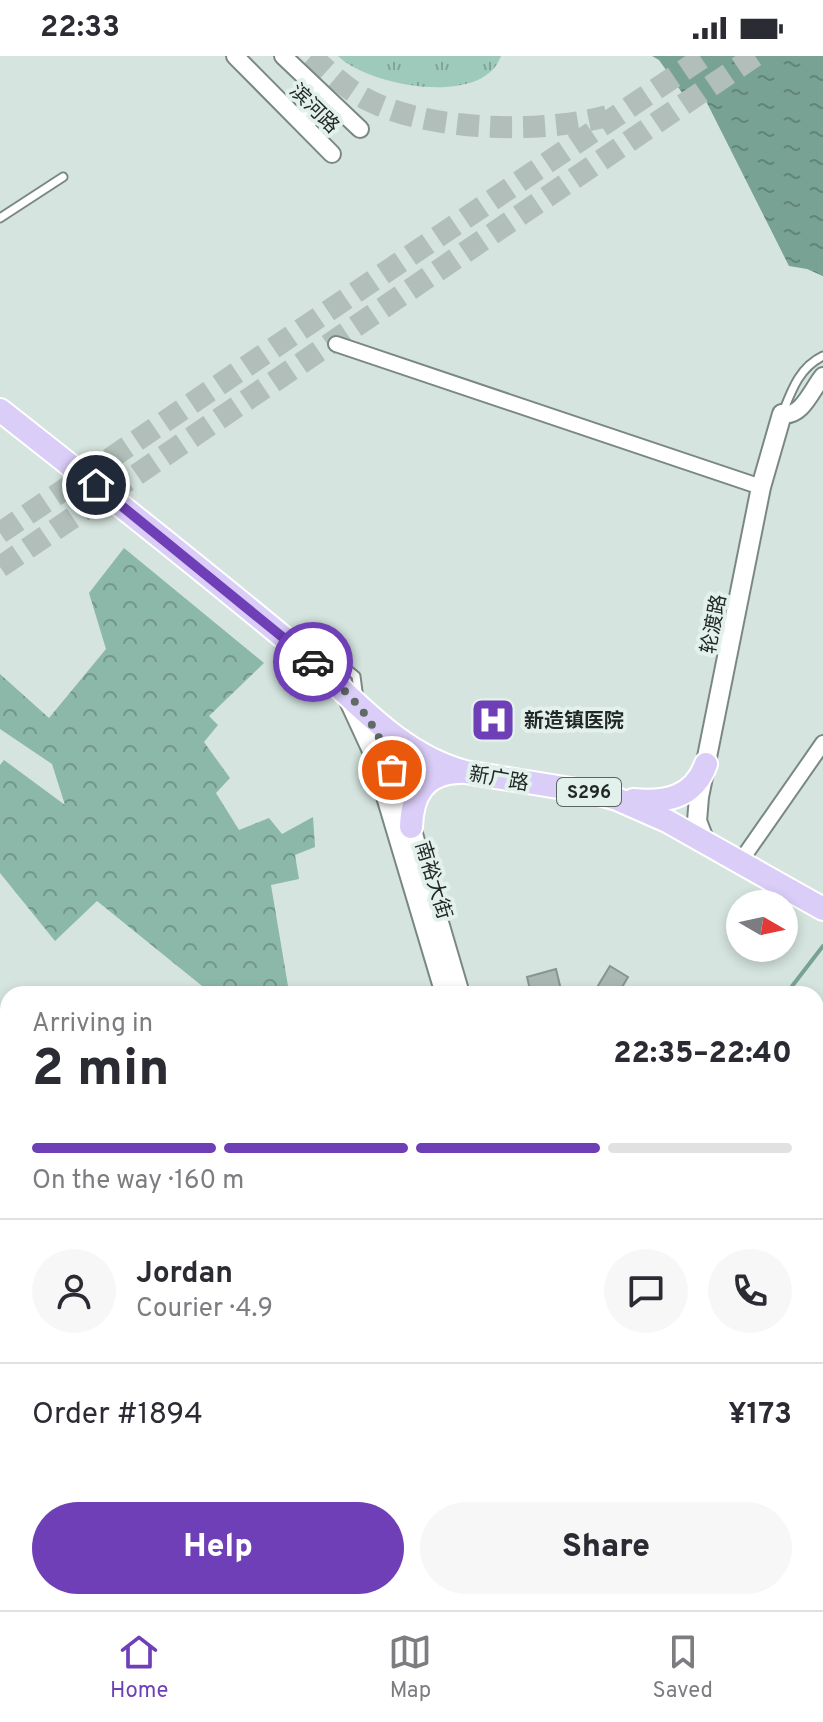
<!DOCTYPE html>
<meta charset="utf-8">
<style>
:root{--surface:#fff;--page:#f7f7f7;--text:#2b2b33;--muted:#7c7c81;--line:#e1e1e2;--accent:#6f3fb7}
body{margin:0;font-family:Overpass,"Noto Sans SC",sans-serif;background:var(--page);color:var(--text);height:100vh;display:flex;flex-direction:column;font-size:30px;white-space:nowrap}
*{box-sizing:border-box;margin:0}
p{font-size:26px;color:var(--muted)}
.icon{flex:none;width:44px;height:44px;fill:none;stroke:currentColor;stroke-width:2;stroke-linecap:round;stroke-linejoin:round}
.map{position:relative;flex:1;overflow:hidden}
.side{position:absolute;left:0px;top:930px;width:824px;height:624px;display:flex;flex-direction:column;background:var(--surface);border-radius:24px 24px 0 0;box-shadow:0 4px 12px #0003}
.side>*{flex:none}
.needle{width:52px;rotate:99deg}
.buttons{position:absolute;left:726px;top:834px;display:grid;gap:16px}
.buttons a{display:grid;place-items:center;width:72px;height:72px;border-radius:50%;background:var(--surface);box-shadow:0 4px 12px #0003;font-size:40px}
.pin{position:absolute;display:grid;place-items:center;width:68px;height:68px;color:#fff;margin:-34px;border:4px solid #fff;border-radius:50%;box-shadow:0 2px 8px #0007}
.courier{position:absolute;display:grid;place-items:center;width:80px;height:80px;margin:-40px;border:6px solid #6f3fb7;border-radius:50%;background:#fff;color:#222;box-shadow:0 2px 10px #0007}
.summary em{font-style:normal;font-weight:800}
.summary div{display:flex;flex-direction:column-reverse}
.summary{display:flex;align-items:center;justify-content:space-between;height:136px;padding:0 32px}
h1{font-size:52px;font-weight:800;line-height:60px}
.bar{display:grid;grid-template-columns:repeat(4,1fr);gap:12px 8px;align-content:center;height:96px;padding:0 32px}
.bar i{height:10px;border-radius:6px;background:var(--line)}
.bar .current{background:var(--accent)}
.bar p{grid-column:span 4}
.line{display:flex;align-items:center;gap:20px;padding:0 32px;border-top:2px solid var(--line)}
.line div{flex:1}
.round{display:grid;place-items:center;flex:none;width:84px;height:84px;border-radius:42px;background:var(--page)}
.action{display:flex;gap:16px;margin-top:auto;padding:16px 32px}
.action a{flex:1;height:92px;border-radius:48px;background:var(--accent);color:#fff;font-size:32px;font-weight:800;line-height:92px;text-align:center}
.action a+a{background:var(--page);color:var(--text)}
.status{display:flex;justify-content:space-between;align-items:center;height:56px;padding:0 40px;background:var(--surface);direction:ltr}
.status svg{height:22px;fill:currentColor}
.tabs{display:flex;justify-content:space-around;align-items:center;height:112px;border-top:2px solid var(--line);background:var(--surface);font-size:22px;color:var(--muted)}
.tabs a{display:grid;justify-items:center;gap:4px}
.tabs .current{color:var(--accent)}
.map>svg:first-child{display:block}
</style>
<div class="status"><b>22:33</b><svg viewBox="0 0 49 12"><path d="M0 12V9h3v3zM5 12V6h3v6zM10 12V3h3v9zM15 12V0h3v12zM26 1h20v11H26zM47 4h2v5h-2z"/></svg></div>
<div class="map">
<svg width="823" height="1554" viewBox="0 0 823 1554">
<defs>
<pattern id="grass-tufts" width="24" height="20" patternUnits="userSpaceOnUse" patternTransform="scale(2)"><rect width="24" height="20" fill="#9ecabb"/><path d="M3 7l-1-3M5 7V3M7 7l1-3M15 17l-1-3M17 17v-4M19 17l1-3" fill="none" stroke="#80a498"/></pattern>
<pattern id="forest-crowns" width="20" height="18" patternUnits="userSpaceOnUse" patternTransform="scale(2)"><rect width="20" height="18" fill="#8cb8a9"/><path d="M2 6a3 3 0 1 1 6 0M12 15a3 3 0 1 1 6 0" fill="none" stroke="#729689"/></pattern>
<pattern id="water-ripples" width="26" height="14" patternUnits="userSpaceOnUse" patternTransform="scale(2)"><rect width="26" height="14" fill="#78a394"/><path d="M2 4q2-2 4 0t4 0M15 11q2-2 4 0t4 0" fill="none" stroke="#628579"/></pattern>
</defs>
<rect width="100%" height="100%" fill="#d5e4de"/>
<path fill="url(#grass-tufts)" d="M 338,0 L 501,0 C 483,52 368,30 338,0 Z"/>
<path fill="url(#forest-crowns)" d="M 124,492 L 264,607 L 209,660 L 218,669 L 204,686 L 230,722 L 216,737 L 239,774 L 269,762 L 282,778 L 313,761 L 315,791 L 295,799 L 299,823 L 271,829 L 289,936 L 212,938 L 97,845 L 55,885 L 0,817 L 0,709 L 4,704 L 65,749 L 52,708 L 0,673 L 0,618 L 49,662 L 106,593 L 89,537 Z"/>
<path fill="url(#water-ripples)" d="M 652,0 L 823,0 L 823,220 L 807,213 L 789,210 L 705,43 L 690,48 L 659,4 Z"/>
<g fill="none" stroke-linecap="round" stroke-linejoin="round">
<path stroke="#78a394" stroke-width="4" d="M 786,938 L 823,890"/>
</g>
<path fill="#aab8b3" stroke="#87948f" stroke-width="2" d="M 610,910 L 628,921 L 618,938 L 593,938 Z
M 556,913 L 562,938 L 531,938 L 527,921 Z"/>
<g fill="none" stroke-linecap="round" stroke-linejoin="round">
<path stroke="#b1beb9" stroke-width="22" stroke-dasharray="22 11" stroke-linecap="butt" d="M 311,0 C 329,16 348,35 370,45 C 430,75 543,78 607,60
M 0,477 L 705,0
M 0,511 L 755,0"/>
<g stroke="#7a8883" stroke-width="11">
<path id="service" d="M 0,162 L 63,121
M 783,356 C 792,333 800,311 823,300
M 314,597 L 337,604 L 356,620 L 359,643"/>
</g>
<g stroke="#7a8883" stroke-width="18">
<path id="minor" d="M 336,288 L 761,431
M 740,806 L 823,687
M 8,1311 L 4,1339 L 8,1339
M 816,1406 L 823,1410
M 0,1543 L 8,1537
M 539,1546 L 560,1554
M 574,1554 L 579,1546"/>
</g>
<g stroke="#7a8883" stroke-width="20">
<path id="tertiary" d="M 235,0 L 332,98
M 283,0 L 360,73
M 299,64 C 315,65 324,55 322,40
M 782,358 C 802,362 812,333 823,320
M 0,1394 L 8,1402
M 0,1434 L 8,1442
M 117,1546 L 124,1554
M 152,1546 L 159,1554"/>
</g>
<g stroke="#7a8883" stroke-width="22">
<path id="secondary" d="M 349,645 L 373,697 L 445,938
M 370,664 L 385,693 L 406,754 L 460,938
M 705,786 L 697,765 L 699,741 L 761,431 L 782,358"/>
</g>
<g stroke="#fff" stroke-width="26">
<path id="primary" d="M 0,354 C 99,432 198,510 295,591 C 349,636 394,697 465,716 L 595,737 L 617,743 L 667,765 L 823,853
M 633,744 C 665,747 694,742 706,708
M 411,771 C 412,738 425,717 459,716
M 816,1053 L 823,1047
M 426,1554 L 434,1546"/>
</g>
<use href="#service" stroke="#fff" stroke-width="7"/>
<use href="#minor" stroke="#fff" stroke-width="14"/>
<use href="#tertiary" stroke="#fff" stroke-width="16"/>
<use href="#secondary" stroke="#fff" stroke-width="18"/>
<use href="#primary" stroke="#dacdf8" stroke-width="22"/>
</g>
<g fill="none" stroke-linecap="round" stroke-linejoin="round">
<path stroke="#616a66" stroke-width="8" stroke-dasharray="0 14.4" d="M 313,606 C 354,642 374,660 392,714"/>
<path stroke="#6f3fb7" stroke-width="10" d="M 96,429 L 313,606"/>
</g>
<defs>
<g id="hospital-square" transform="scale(2.3)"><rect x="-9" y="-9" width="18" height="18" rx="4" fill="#6f3fb7" stroke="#e2f1eb"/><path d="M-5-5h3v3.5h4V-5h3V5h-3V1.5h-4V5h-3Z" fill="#fff"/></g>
</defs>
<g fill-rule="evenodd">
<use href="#hospital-square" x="493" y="664"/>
</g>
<g text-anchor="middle" stroke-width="8" stroke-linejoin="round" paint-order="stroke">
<rect fill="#e2f1eb" stroke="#5c6461" stroke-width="2" x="557" y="722" width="64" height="28" rx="6"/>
<g font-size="18" font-weight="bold" fill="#232826">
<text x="589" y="742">S296</text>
</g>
<g font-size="20" fill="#232826" stroke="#e2f1eb">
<text transform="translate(315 52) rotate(45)" y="7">滨河路</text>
<text transform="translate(713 568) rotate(-79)" y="7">轮渡路</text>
<text transform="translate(499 722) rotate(10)" y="7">新广路</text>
<text transform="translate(434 824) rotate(73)" y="7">南裕大街</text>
</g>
<g font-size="20" font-weight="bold" fill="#232826" stroke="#e2f1eb" text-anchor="start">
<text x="524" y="671">新造镇医院</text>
</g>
</g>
</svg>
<div class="buttons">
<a><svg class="needle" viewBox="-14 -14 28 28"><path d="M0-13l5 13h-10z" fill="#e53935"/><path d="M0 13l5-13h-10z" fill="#7c7c81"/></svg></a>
</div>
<div class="pin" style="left:392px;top:714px;background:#ea580c"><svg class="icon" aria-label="bag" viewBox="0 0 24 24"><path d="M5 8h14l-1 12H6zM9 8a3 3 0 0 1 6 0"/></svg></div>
<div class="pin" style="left:96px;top:429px;background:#1f2937"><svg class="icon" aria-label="home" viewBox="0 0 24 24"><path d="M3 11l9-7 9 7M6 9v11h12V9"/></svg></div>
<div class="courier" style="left:313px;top:606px"><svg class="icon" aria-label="car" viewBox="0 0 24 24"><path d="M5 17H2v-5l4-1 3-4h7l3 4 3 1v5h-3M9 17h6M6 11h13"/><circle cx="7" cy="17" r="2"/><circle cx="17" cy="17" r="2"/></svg></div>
<section class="side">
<div class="summary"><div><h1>2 min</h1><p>Arriving in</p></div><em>22:35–22:40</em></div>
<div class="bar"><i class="current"></i><i class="current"></i><i class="current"></i><i></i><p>On the way · 160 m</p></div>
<div class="line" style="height:144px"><a class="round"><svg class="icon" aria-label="person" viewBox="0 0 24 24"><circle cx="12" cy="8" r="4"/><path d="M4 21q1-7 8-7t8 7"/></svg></a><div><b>Jordan</b><p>Courier · 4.9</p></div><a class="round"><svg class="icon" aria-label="chat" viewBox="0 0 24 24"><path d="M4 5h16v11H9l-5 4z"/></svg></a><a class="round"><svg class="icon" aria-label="phone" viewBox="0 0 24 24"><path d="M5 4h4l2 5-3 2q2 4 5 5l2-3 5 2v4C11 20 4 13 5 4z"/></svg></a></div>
<div class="line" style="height:104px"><div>Order #1894</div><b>¥173</b></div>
<div class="action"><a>Help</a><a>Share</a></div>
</section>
</div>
<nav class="tabs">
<a class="current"><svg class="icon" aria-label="home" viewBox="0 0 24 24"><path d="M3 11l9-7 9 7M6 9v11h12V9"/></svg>Home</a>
<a><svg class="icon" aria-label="map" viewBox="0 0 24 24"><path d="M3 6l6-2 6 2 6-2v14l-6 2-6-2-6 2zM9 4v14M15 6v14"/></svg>Map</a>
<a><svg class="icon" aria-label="saved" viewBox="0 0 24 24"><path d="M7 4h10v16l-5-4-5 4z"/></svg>Saved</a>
</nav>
